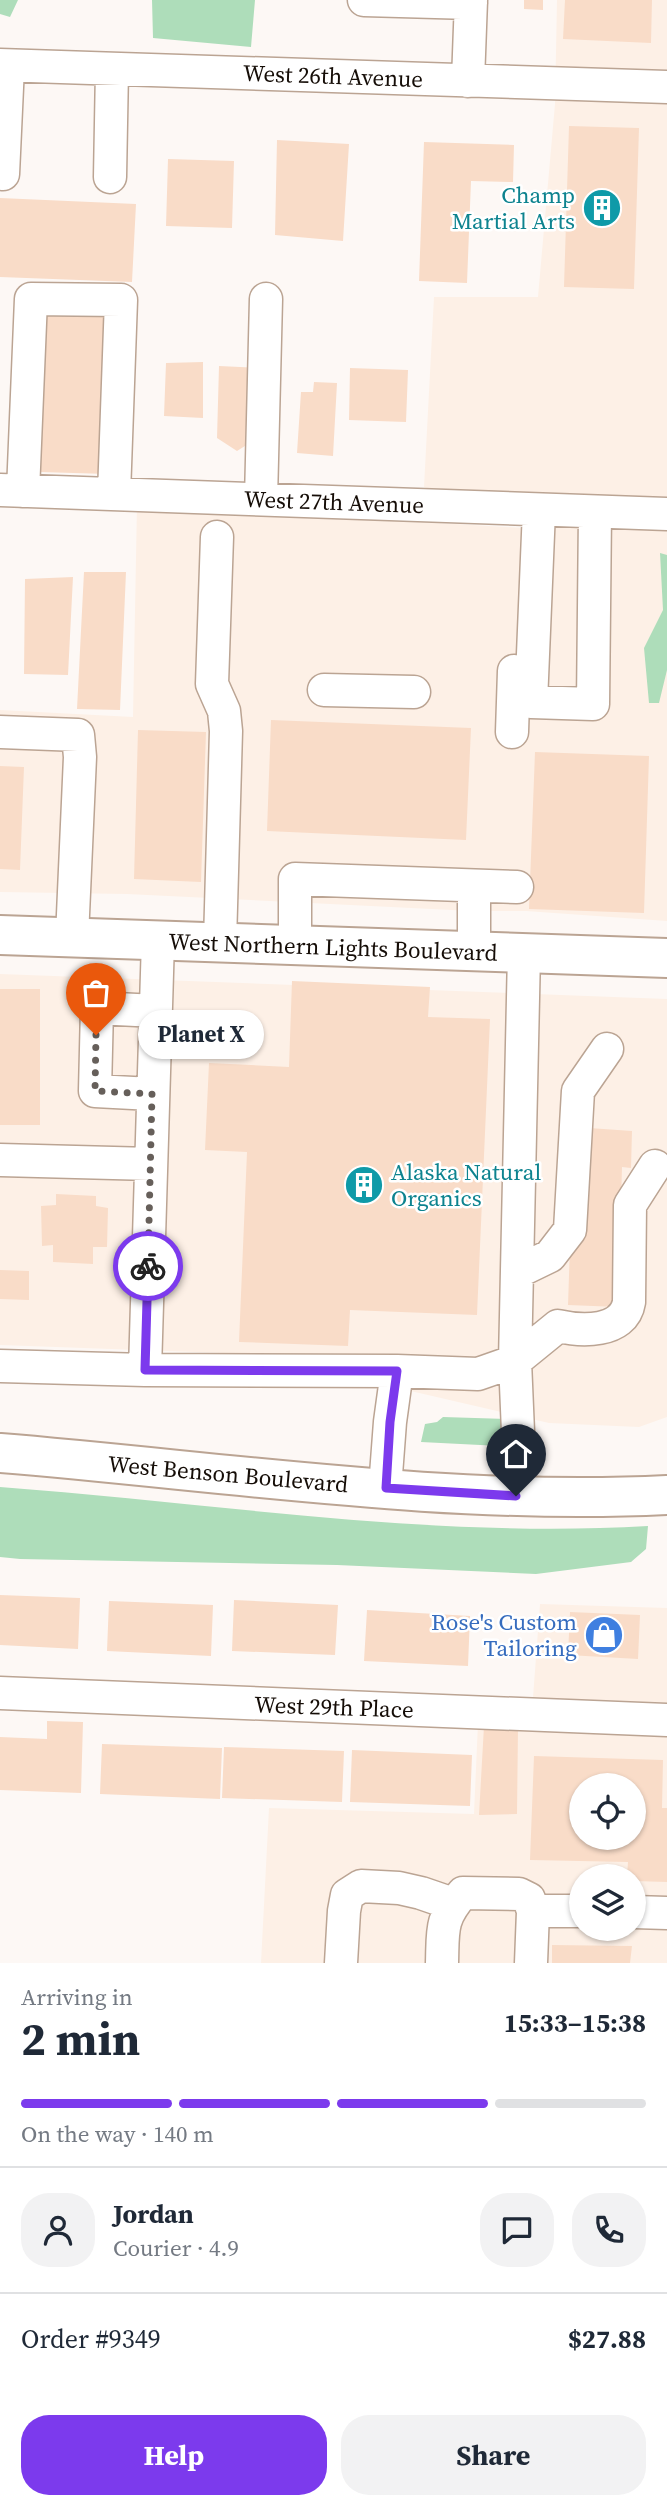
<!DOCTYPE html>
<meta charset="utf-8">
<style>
:root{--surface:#fff;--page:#f2f2f3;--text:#1f2937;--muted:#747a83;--line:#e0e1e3;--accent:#7c3aed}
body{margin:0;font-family:"Source Serif 4",serif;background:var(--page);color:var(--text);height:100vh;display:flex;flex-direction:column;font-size:26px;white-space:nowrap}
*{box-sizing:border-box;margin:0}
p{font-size:23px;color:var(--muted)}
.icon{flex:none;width:38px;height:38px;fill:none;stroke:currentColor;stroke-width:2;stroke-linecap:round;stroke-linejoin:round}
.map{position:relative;height:1963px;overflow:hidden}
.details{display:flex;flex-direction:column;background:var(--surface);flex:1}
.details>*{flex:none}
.tools{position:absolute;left:569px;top:1773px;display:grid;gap:14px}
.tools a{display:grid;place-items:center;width:77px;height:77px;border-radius:50%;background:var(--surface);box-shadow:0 2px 5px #0004;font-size:35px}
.pin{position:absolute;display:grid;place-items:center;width:60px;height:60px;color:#fff;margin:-72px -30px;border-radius:50% 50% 50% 0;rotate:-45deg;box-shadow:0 0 7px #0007}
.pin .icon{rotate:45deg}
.courier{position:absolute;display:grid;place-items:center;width:70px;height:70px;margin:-35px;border:5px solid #7c3aed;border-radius:50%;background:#fff;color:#222;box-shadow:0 2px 9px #0007}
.bubble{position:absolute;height:49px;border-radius:24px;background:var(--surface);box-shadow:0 2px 5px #0004;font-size:23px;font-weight:700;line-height:49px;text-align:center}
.summary em{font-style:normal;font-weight:700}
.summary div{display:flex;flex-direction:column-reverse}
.summary{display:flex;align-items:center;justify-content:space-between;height:119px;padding:0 21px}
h1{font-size:46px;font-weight:700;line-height:52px}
.bar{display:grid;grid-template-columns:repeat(4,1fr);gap:10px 7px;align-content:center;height:84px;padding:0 21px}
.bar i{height:9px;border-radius:5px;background:var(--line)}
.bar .selected{background:var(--accent)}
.bar p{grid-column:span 4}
.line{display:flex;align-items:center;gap:18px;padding:0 21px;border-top:2px solid var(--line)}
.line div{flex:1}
.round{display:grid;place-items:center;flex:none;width:74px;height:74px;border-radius:28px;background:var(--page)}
.cta{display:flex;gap:14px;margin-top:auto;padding:14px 21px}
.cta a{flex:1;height:80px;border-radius:28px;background:var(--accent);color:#fff;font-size:28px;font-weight:700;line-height:80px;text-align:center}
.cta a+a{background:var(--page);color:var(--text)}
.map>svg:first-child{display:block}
</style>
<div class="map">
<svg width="667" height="1963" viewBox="0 0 667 1963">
<rect width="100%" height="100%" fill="#fdf8f5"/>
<path fill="#fdf0e6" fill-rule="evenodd" d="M 557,0 L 667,0 L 667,921 L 526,911 L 472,911 L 127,894 L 0,892 L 0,710 L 133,717 L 137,505 L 541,529 L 424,487 L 434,297 L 538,297 L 555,104 Z
M 0,974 L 667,999 L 667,1417 L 639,1427 L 549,1423 L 251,1354 L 0,1345 Z
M 540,1604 L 667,1608 L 667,1963 L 261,1963 L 269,1808 L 474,1814 L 478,1723 L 531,1724 ZM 581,1785 L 634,1785 L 634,1838 L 581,1838 ZM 581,1876 L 634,1876 L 634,1928 L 581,1928 Z"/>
<path fill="#aeddba" d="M 0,0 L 18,0 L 10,17 L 0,14 Z
M 152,0 L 255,0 L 251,47 L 153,38 Z
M 660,553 L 667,555 L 667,670 L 659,703 L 649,703 L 644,648 L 663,610 Z
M 443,1417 L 507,1419 L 507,1434 L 500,1446 L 421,1442 L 425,1424 L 437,1422 Z
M 0,1487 C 215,1503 432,1539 648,1526 L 646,1549 L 631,1562 L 536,1574 L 337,1565 L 20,1559 L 0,1557 Z"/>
<path fill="#f9dcc8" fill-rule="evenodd" d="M 524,0 L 543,0 L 543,10 L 524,9 Z
M 565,0 L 652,0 L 651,43 L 563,39 Z
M 569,126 L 639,128 L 634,289 L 564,287 Z
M 277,140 L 349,144 L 343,241 L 275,235 Z
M 424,142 L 514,145 L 513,182 L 471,181 L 467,283 L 419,281 Z
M 168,159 L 234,161 L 232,228 L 166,226 Z
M 0,198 L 136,204 L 132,282 L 0,277 Z
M 44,309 L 111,311 L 107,474 L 40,472 Z
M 203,362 L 203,418 L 164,416 L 166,363 Z
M 219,366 L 262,368 L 259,437 L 237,451 L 217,438 Z
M 350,368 L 408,370 L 406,422 L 349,420 Z
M 314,382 L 337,383 L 333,456 L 297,453 L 301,392 L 313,392 Z
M 84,572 L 126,572 L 120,710 L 77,709 Z
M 73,577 L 68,675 L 24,674 L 25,579 Z
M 271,720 L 471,728 L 466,840 L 267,831 Z
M 138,730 L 206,732 L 201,882 L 134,879 Z
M 535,752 L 649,756 L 644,913 L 529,909 Z
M 0,766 L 24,767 L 20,870 L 0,869 Z
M 292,981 L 430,987 L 428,1017 L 490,1019 L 477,1315 L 350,1310 L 348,1346 L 239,1342 L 247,1152 L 205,1150 L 209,1063 L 289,1067 Z
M 0,989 L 40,989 L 40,1125 L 0,1125 Z
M 589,1128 L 632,1131 L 631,1168 L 622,1167 L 618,1307 L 568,1305 L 570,1246 L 579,1247 L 581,1196 Z
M 56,1194 L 96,1196 L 96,1206 L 108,1208 L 107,1247 L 93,1247 L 93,1264 L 53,1262 L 53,1245 L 42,1246 L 41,1206 L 56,1205 Z
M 0,1270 L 29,1271 L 29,1300 L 0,1299 Z
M 0,1595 L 80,1598 L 78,1649 L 0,1645 Z
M 234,1600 L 338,1605 L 335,1655 L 232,1651 Z
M 109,1601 L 213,1605 L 211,1656 L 107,1651 Z
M 367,1610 L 470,1616 L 468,1666 L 364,1661 Z
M 570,1612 L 640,1615 L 638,1659 L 568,1655 Z
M 47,1721 L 83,1722 L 81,1793 L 0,1790 L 0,1737 L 47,1739 Z
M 484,1726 L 518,1728 L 517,1814 L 479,1815 Z
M 102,1744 L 222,1748 L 220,1799 L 100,1794 Z
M 224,1747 L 344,1751 L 342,1802 L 222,1798 Z
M 352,1750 L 472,1755 L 470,1806 L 350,1802 Z
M 534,1756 L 663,1760 L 662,1808 L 667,1808 L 667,1882 L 634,1881 L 634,1876 L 627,1876 L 628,1862 L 530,1860 ZM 581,1785 L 634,1785 L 634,1838 L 581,1838 Z
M 552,1945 L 632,1946 L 630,1963 L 552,1963 Z"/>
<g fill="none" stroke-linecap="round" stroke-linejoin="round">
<g stroke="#bba493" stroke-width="35">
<path id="minor" d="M 364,0 L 471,3
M 0,65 L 667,87
M 468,81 L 471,0
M 3,174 L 8,66
M 110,177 L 112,69
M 0,490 L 667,514
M 23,491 L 31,299 L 121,300 L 114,494
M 261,499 L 266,299
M 539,510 L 531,702 L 593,704 L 595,512
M 217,537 L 212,684 L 224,711 L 226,731 L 220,942
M 324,690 L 414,692
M 0,732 L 78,735 L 80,757 L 72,937
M 512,732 L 514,671
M 474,886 L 474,952
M 295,945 L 295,879 L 517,887
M 152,1094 L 95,1091 L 97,1008 L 156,1011
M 0,1160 L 151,1164
M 517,1272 L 550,1256 L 570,1230 L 578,1091 L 607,1049
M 0,1366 L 145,1370 L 397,1371 L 390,1422 L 385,1488
M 145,1370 L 158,940
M 397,1371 L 478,1374 L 515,1361 L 558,1326 C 580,1331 624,1334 629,1302 L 630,1205 L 655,1166
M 516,1496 L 518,1432 L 515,1361 L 524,953
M 0,1693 L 667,1720
M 533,1911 L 581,1911
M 634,1912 L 667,1913
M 341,1963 L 344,1911 L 347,1895 L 361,1886 L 399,1888 L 421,1893 L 453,1904
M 442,1963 C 443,1930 440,1919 463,1893 L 519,1894 L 529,1899 L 533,1911 L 531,1963"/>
</g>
<g stroke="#bba493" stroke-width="42">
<path id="major" d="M 0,935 L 667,958
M 0,1453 C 221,1471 444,1506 667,1495"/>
</g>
<use href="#minor" stroke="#fff" stroke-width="32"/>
<use href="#major" stroke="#fff" stroke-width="38"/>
</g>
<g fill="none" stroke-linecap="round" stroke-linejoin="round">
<path stroke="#665f5a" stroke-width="7" stroke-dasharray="0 12.6" d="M 96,1035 L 95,1091 L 152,1094 L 148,1266"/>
<path stroke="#7c3aed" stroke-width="9" d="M 148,1266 L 145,1370 L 397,1371 L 390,1422 L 386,1488 L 516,1496"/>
</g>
<defs>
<g id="building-disc" transform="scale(2.0125)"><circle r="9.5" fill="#0f9aa8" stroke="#fff"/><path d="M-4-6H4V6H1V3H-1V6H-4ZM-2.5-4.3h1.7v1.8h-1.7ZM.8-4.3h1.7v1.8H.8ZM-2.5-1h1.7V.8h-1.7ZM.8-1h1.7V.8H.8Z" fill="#fff"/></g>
<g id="shop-disc" transform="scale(2.0125)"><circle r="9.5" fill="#3f7fe0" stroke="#fff"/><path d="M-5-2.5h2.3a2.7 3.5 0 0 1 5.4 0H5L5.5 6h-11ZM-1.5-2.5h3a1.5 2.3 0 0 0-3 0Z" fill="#fff"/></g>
</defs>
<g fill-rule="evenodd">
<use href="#building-disc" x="602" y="208"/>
<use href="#building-disc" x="364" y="1185"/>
<use href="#shop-disc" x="604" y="1635"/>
</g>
<g text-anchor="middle" stroke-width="5" stroke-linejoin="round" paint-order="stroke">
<g font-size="23" fill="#150d07" stroke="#fff">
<text transform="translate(333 76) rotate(2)" y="8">West 26th Avenue</text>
<text transform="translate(334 502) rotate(2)" y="8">West 27th Avenue</text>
<text transform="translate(333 947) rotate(2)" y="8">West Northern Lights Boulevard</text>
<text transform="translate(228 1474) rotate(5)" y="8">West Benson Boulevard</text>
<text transform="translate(334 1707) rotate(2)" y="8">West 29th Place</text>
</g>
<g font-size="23" fill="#0d838f" stroke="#fff" text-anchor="end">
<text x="575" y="203">Champ<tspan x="575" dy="26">Martial Arts</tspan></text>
<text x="391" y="1180" text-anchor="start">Alaska Natural<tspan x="391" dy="26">Organics</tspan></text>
</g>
<g font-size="23" fill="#366cbe" stroke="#fff" text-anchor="end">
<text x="577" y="1630">Rose's Custom<tspan x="577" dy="26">Tailoring</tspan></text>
</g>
</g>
</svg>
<div class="tools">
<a><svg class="icon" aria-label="locate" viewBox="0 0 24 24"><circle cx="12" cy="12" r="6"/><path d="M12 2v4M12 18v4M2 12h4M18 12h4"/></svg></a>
<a><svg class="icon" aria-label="layers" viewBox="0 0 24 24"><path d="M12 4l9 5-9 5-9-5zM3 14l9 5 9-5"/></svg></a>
</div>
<div class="pin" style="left:96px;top:1035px;background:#ea580c"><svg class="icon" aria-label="bag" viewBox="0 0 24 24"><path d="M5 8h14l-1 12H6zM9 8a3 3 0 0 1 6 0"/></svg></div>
<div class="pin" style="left:516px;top:1496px;background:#1f2937"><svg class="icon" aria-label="home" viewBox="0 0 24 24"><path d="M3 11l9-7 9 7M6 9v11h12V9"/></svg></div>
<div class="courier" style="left:148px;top:1266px"><svg class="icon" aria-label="bike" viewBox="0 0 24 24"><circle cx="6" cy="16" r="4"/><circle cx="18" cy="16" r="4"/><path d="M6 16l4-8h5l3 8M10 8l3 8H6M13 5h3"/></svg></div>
<div class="bubble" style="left:138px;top:1010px;width:126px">Planet X</div>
</div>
<section class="details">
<div class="summary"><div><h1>2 min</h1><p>Arriving in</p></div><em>15:33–15:38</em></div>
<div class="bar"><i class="selected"></i><i class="selected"></i><i class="selected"></i><i></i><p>On the way · 140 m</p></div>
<div class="line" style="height:126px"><a class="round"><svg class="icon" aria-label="person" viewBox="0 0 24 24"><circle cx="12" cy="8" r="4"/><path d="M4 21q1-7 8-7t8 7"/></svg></a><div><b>Jordan</b><p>Courier · 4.9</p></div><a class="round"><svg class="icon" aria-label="chat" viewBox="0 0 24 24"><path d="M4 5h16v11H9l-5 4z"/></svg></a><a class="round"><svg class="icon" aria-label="phone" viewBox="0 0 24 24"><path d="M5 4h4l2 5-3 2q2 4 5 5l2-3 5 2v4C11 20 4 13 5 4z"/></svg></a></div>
<div class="line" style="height:91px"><div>Order #9349</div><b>$27.88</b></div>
<div class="cta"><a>Help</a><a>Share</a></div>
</section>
